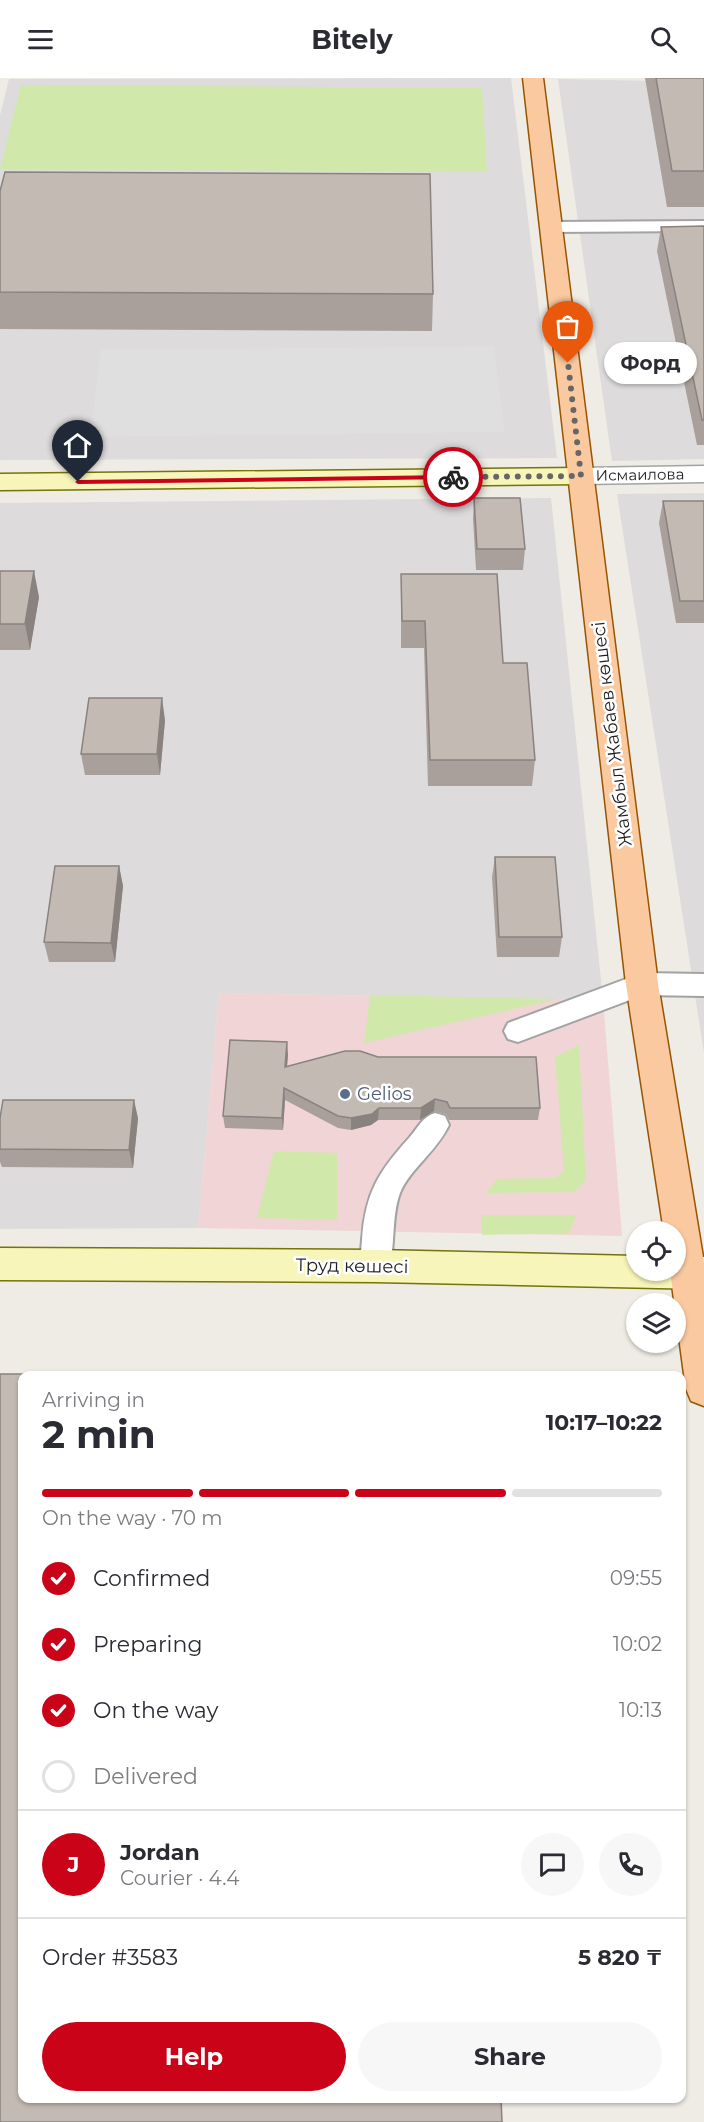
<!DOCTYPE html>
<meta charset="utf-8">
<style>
:root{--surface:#fff;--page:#f7f7f7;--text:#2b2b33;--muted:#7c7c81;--line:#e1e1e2;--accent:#ca0319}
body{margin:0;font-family:Montserrat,sans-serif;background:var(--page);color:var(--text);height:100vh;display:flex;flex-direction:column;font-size:22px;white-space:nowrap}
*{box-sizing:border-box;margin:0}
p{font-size:20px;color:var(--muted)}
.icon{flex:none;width:33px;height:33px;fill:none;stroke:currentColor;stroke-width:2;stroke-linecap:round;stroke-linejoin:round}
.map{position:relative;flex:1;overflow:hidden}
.panel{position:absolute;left:18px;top:1293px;width:668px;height:732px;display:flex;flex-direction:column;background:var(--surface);border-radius:12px;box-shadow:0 2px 4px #0004}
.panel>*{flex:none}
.tools{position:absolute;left:626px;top:1143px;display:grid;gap:12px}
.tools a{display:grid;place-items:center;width:60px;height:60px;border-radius:50%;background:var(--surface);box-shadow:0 2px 4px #0004;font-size:30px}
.pin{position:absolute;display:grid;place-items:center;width:51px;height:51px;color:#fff;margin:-62px -26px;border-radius:50% 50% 50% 0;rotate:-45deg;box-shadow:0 0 6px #0007}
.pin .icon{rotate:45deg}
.courier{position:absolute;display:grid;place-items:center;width:60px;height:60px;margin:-30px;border:4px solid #ca0319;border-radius:50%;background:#fff;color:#222;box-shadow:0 2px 8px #0007}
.bubble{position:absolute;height:42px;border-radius:21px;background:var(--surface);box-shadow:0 2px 4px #0004;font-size:20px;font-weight:700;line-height:42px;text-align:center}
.head em{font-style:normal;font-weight:700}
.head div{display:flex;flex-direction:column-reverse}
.head{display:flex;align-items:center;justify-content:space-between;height:102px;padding:0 24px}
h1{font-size:39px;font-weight:700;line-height:45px}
.bar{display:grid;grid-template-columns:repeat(4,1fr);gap:9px 6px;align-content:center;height:72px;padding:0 24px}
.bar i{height:8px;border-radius:4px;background:var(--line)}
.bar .selected{background:var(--accent)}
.bar p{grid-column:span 4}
.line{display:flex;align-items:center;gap:15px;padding:0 24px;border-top:2px solid var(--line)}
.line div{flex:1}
.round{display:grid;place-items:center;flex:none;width:63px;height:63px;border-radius:32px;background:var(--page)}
ol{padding:0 24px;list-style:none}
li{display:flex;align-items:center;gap:18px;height:66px}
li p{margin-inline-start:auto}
li .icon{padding:6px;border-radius:50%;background:var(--accent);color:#fff;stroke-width:4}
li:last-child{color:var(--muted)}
li i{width:33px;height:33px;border:3px solid var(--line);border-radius:50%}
.button{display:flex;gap:12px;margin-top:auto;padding:12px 24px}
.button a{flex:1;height:69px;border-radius:36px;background:var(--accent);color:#fff;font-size:24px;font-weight:700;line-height:69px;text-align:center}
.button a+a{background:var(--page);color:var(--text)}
header{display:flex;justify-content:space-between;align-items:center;height:78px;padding:0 24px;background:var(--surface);font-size:27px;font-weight:700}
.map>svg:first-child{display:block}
</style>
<header><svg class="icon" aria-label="menu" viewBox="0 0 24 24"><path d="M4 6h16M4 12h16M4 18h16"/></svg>Bitely<svg class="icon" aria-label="search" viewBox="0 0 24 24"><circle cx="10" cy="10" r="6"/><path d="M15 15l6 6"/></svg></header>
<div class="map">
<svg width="704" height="2044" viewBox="0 0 704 2044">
<rect width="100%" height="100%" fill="#efebe5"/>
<path fill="#dddbdc" d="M 511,0 L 557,380 L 0,382 L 0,37 L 9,1 Z
M 558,1 L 704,4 L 704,381 L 612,383 Z
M 704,415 L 704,975 L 617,416 Z
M 551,420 L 603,922 L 219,915 L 198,1150 L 0,1151 L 0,425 Z"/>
<path fill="#f0d4d6" d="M 219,915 L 603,922 L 622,1158 L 198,1150 Z"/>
<path fill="#d0e9ab" d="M 21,7 L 482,10 L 487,94 L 0,91 Z
M 370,917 L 558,921 L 364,965 Z
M 579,967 L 586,1102 L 573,1114 L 486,1115 L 497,1101 L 556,1100 L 564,1093 L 555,979 Z
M 274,1073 L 337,1075 L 337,1142 L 257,1140 Z
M 481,1137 L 577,1137 L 569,1155 L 482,1157 Z"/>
<path fill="#dfdfdf" d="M 494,268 L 505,354 L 90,359 L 101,272 Z"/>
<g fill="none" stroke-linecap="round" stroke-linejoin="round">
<g stroke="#a3a3a3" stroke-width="4">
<path id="lane" d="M 704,143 L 704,153 L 552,154 L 546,153 L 543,149 L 546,145 L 552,144 Z
M 642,895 L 704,896 L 704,918 L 643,917 L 518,964 L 508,961 L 504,953 L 508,945 Z
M 435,1035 L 445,1038 L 449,1047 C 437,1073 409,1092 400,1115 C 390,1142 397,1172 386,1198 L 375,1202 L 364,1198 C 359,1186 361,1175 362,1162 C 365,1115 379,1093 409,1060 C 418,1050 422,1039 435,1035 Z"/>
</g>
<g stroke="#a3a3a3" stroke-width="3">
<path id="street" d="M 704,388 L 704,404 L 581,406 L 572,403 L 569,398 L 572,393 L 581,390 Z"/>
</g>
<g stroke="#747407" stroke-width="3">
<path id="secondary" d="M 581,390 L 590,393 L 593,398 L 590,403 L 581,406 L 0,412 L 0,396 Z
M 0,1170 L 375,1172 L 636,1178 L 636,1192 L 675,1192 L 675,1179 L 704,1179 L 704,1211 L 375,1204 L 0,1202 Z"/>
</g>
<g stroke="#975502" stroke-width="3">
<path id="primary" d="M 523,0 L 543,0 L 658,906 L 704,1185 L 704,1328 L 691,1323 L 686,1311 L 670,1192 L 675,1192 L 675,1154 L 664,1154 L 626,906 Z"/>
</g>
<use href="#lane" fill="#fff" fill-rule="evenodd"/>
<use href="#street" fill="#fff" fill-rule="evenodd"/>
<use href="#secondary" fill="#f8f5ba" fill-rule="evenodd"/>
<use href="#primary" fill="#fac99f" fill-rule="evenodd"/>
</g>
<path fill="#a9a09b" d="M 645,0 L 704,0 L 704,129 L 667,129 Z
M 0,113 L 433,216 L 432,253 L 0,251 Z
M 704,148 L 704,367 L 697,367 L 657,173 L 661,149 Z
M 474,420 L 525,471 L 523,492 L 476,492 L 473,441 Z
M 663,423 L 704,423 L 704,545 L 676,545 L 659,445 Z
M 0,493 L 39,519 L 30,572 L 0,572 Z
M 401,496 L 503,585 L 535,682 L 532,708 L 428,708 L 424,570 L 401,570 Z
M 165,642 L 160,697 L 85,697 L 81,676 Z
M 495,779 L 562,859 L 559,879 L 497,879 L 492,799 Z
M 119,788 L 123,808 L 115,884 L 49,884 L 44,864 Z
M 288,976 L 287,988 L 378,979 L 540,1030 L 538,1042 L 449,1042 L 446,1036 L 434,1033 L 420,1042 L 378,1042 L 371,1047 L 351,1052 L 338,1050 L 285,1022 L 283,1052 L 225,1050 L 223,1038 Z
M 0,1040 L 138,1040 L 133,1090 L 2,1089 L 0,1084 Z"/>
<path fill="#89827e" d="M 34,493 L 39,519 L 30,572 L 25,546 Z
M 162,620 L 165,642 L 160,697 L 157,676 Z
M 119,788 L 123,808 L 115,884 L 111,865 Z
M 287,964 L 288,976 L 286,1001 L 285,989 Z
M 284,1010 L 285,1022 L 283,1052 L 282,1040 Z
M 435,1021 L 434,1033 L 420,1042 L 421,1030 Z
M 134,1022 L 138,1040 L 133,1090 L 129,1072 Z
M 379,1030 L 378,1042 L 371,1047 L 351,1052 L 351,1040 Z"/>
<path fill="#c4bab4" stroke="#89827e" stroke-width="1.5" d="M 656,0 L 704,0 L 704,93 L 672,93 Z
M 5,94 L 430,96 L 433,216 L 0,214 L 0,113 Z
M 704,148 L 704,342 L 702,342 L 661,149 Z
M 474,420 L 520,420 L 525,471 L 477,471 Z
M 663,423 L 704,423 L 704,523 L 680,523 Z
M 0,493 L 34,493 L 25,546 L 0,546 Z
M 401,496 L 497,496 L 503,585 L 527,585 L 535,682 L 430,682 L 425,543 L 402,543 Z
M 89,620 L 162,620 L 157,676 L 81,676 Z
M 495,779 L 555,779 L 562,859 L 499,859 Z
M 55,788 L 119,788 L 111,865 L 44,864 Z
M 230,962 L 287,964 L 285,989 L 345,973 L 360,973 L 378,979 L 536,979 L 540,1030 L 450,1030 L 447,1024 L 435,1021 L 421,1030 L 379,1030 L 372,1036 L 351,1040 L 338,1038 L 284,1010 L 282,1040 L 223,1038 Z
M 3,1022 L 134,1022 L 129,1072 L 0,1071 L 0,1040 Z
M 0,1296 L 217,1296 L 217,1298 L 22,1298 L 22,2020 L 501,2020 L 502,2044 L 0,2044 Z"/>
<path fill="#ca0319" d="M 453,397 L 455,401 L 78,406 L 75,404 L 78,402 Z"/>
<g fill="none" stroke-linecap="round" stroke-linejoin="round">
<path stroke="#686664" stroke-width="6" stroke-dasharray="0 10.8" d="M 453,399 L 581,398 L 568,285"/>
</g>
<circle fill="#5c6f8a" stroke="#fff" stroke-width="2" cx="345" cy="1016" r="6"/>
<g text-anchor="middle" stroke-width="5" stroke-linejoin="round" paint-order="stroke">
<g font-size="15" fill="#1f1f1f" stroke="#fff">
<text transform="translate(640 397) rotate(-1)" y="5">Исмаилова</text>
</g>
<g font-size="18" fill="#1f1f1f" stroke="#fff">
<text transform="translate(612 656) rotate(-97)" y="6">Жамбыл Жабаев көшесі</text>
<text transform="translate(352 1188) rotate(1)" y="6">Труд көшесі</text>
</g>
<g font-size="18" fill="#4e5e75" stroke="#fff" text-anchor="start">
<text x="357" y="1022">Gelios</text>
</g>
</g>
</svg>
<div class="tools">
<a><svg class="icon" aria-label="locate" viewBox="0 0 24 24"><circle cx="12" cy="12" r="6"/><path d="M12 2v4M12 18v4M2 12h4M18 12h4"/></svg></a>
<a><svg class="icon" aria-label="layers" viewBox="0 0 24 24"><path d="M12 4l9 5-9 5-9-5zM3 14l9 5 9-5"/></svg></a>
</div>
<div class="pin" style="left:568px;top:285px;background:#ea580c"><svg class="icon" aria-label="bag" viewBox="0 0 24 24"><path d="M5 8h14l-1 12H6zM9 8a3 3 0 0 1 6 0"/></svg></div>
<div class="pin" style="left:78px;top:404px;background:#1f2937"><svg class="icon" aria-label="home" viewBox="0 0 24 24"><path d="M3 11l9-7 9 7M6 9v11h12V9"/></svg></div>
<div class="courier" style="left:453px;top:399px"><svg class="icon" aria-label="bike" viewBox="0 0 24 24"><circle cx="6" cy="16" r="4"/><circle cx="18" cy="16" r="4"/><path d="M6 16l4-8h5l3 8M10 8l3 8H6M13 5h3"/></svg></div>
<div class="bubble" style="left:604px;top:264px;width:93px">Форд</div>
<section class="panel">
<div class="head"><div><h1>2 min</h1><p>Arriving in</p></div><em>10:17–10:22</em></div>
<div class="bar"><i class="selected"></i><i class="selected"></i><i class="selected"></i><i></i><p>On the way · 70 m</p></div>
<ol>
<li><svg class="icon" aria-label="check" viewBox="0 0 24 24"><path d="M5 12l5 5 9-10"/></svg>Confirmed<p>09:55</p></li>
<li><svg class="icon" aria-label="check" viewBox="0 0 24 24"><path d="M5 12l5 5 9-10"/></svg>Preparing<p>10:02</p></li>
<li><svg class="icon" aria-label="check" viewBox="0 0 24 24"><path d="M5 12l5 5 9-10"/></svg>On the way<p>10:13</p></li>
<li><i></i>Delivered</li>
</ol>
<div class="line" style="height:108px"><b class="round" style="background:var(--accent);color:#fff">J</b><div><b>Jordan</b><p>Courier · 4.4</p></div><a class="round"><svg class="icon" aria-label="chat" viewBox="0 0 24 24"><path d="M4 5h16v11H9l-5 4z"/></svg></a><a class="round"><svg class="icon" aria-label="phone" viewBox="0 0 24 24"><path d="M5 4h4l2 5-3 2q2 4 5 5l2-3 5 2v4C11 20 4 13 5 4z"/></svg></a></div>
<div class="line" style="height:78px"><div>Order #3583</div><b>5 820 ₸</b></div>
<div class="button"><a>Help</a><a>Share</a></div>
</section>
</div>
